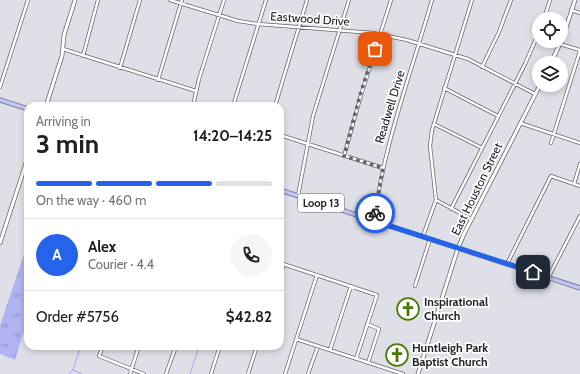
<!DOCTYPE html>
<meta charset="utf-8">
<style>
:root{--surface:#fff;--page:#f6f6f6;--text:#202124;--muted:#757577;--line:#e0e0e0;--accent:#2563eb}
body{margin:0;font-family:Cabin,sans-serif;background:var(--page);color:var(--text);height:100vh;display:flex;flex-direction:column;font-size:15px;white-space:nowrap}
*{box-sizing:border-box;margin:0}
p{font-size:13px;color:var(--muted)}
.icon{flex:none;width:22px;height:22px;fill:none;stroke:currentColor;stroke-width:2;stroke-linecap:round;stroke-linejoin:round}
.map{position:relative;flex:1;overflow:hidden}
.panel{position:absolute;left:24px;top:102px;width:260px;height:248px;display:flex;flex-direction:column;background:var(--surface);border-radius:12px;box-shadow:0 2px 6px #0003}
.panel>*{flex:none}
.buttons{position:absolute;left:532px;top:12px;display:grid;gap:8px}
.buttons a{display:grid;place-items:center;width:36px;height:36px;border-radius:50%;background:var(--surface);box-shadow:0 2px 6px #0003;font-size:20px}
.pin{position:absolute;display:grid;place-items:center;width:34px;height:34px;color:#fff;margin:-17px;border-radius:8px;box-shadow:0 2px 6px #0006}
.courier{position:absolute;display:grid;place-items:center;width:40px;height:40px;margin:-20px;border:3px solid #2563eb;border-radius:50%;background:#fff;color:#222;box-shadow:0 1px 5px #0007}
.head em{font-style:normal;font-weight:700}
.head div{display:flex;flex-direction:column-reverse}
.head{display:flex;align-items:center;justify-content:space-between;height:68px;padding:0 12px}
h1{font-size:26px;font-weight:700;line-height:30px}
.bar{display:grid;grid-template-columns:repeat(4,1fr);gap:6px 4px;align-content:center;height:48px;padding:0 12px}
.bar i{height:5px;border-radius:3px;background:var(--line)}
.bar .on{background:var(--accent)}
.bar p{grid-column:span 4}
.line{display:flex;align-items:center;gap:10px;padding:0 12px;border-top:1px solid var(--line)}
.line div{flex:1}
.round{display:grid;place-items:center;flex:none;width:42px;height:42px;border-radius:21px;background:var(--page)}
.map>svg:first-child{display:block}
</style>
<div class="map">
<svg width="580" height="374" viewBox="0 0 580 374">
<defs>
<pattern id="grass-tufts" width="24" height="20" patternUnits="userSpaceOnUse"><rect width="24" height="20" fill="#b0b3f1"/><path d="M3 7l-1-3M5 7V3M7 7l1-3M15 17l-1-3M17 17v-4M19 17l1-3" fill="none" stroke="#8f91c3"/></pattern>
</defs>
<rect width="100%" height="100%" fill="#dfdfe7"/>
<path fill="url(#grass-tufts)" d="M 27,245 L 28,246 L 28,318 L 15,360 L 0,354 L 0,326 Z"/>
<g fill="none" stroke-linecap="round" stroke-linejoin="round">
<path stroke="#a4a7f9" stroke-width="1" d="M 73,370 L 81,346
M 69,374 L 73,370 L 82,374
M 190,374 L 199,346"/>
<g stroke="#67676e" stroke-width="4">
<path id="minor" d="M 170,0 L 238,21 L 258,24 L 373,33 L 407,40 L 468,59 L 535,94
M 571,10 L 580,13
M 544,19 L 550,0
M 560,44 L 580,50
M 63,49 L 196,91
M 83,56 L 98,0
M 482,67 L 499,32 L 511,0
M 120,68 L 140,0
M 158,80 L 182,0
M 0,87 L 28,0
M 444,88 L 498,116
M 193,106 L 199,79 L 224,0
M 233,106 L 266,0
M 275,106 L 307,0
M 520,123 L 580,143
M 434,124 L 482,148
M 280,135 L 383,168
M 551,143 L 580,51
M 344,156 L 361,95 L 391,0
M 574,184 L 580,164
M 298,196 L 313,116 L 349,0
M 451,209 L 525,64 L 539,32
M 471,219 L 436,200 L 430,146 L 432,130 L 472,0
M 374,220 C 384,144 411,73 432,0
M 423,236 L 436,200
M 280,263 L 377,295 L 356,359
M 507,264 L 551,176 L 580,186
M 280,276 L 284,264
M 548,278 L 580,216
M 415,286 L 430,239
M 367,324 L 379,329 L 368,363
M 296,339 L 403,374
M 103,346 L 99,356 L 144,374
M 330,350 L 351,286
M 130,374 L 139,346
M 166,374 L 176,346
M 211,374 L 220,346
M 248,374 L 257,346
M 285,374 L 317,275
M 308,374 L 318,346"/>
</g>
<g stroke="#67676e" stroke-width="4.5">
<path id="tertiary" d="M 0,243 L 28,157"/>
</g>
<g stroke="#67676e" stroke-width="4.5">
<path id="secondary" d="M 551,63 L 563,37 L 575,0
M 46,106 L 62,56 L 64,35 L 75,0
M 418,374 L 458,248 L 464,234 L 540,85"/>
</g>
<g stroke="#70729e" stroke-width="5">
<path id="primary" d="M 0,100 L 28,109
M 280,190 L 580,288"/>
</g>
<use href="#minor" stroke="#fff" stroke-width="2.5"/>
<use href="#tertiary" stroke="#fff" stroke-width="3"/>
<use href="#secondary" stroke="#fff" stroke-width="3"/>
<use href="#primary" stroke="#c2c4eb" stroke-width="3.5"/>
</g>
<g fill="none" stroke-linecap="round" stroke-linejoin="round">
<path stroke="#65656a" stroke-width="4" stroke-dasharray="0 7.2" d="M 375,213 L 383,168 L 344,156 L 360,95 L 375,49"/>
<path stroke="#2563eb" stroke-width="5" d="M 375,213 L 374,221 L 533,272"/>
</g>
<defs>
<g id="church-ring" transform="scale(1.15)"><circle r="9.5" fill="#fff" stroke="#4a7a03" stroke-width="1.5"/><path d="M-1.2-6h2.4v3.5h3.3v2.4h-3.3V6h-2.4V-.1h-3.3v-2.4h3.3Z" fill="#4a7a03"/></g>
</defs>
<g fill-rule="evenodd">
<use href="#church-ring" x="408" y="309"/>
<use href="#church-ring" x="397" y="355"/>
</g>
<g text-anchor="middle" stroke-width="3.5" stroke-linejoin="round" paint-order="stroke">
<rect fill="#fff" stroke="#666668" stroke-width="1" x="298" y="194" width="46" height="18" rx="3"/>
<g font-size="11" font-weight="bold" fill="#242427">
<text x="321" y="207">Loop 13</text>
</g>
<g font-size="12" fill="#242427" stroke="#fff">
<text transform="translate(310 19) rotate(4)" y="4">Eastwood Drive</text>
<text transform="translate(390 107) rotate(-73)" y="4">Readwell Drive</text>
<text transform="translate(477 189) rotate(-64)" y="4">East Houston Street</text>
</g>
<g font-size="12" font-weight="bold" fill="#242427" stroke="#fff" text-anchor="start">
<text x="424" y="306">Inspirational<tspan x="424" dy="14">Church</tspan></text>
<text x="412" y="352">Huntleigh Park<tspan x="412" dy="14">Baptist Church</tspan></text>
</g>
</g>
</svg>
<div class="buttons">
<a><svg class="icon" aria-label="locate" viewBox="0 0 24 24"><circle cx="12" cy="12" r="6"/><path d="M12 2v4M12 18v4M2 12h4M18 12h4"/></svg></a>
<a><svg class="icon" aria-label="layers" viewBox="0 0 24 24"><path d="M12 4l9 5-9 5-9-5zM3 14l9 5 9-5"/></svg></a>
</div>
<div class="pin" style="left:375px;top:49px;background:#ea580c"><svg class="icon" aria-label="bag" viewBox="0 0 24 24"><path d="M5 8h14l-1 12H6zM9 8a3 3 0 0 1 6 0"/></svg></div>
<div class="pin" style="left:533px;top:272px;background:#1f2937"><svg class="icon" aria-label="home" viewBox="0 0 24 24"><path d="M3 11l9-7 9 7M6 9v11h12V9"/></svg></div>
<div class="courier" style="left:375px;top:213px"><svg class="icon" aria-label="bike" viewBox="0 0 24 24"><circle cx="6" cy="16" r="4"/><circle cx="18" cy="16" r="4"/><path d="M6 16l4-8h5l3 8M10 8l3 8H6M13 5h3"/></svg></div>
<section class="panel">
<div class="head"><div><h1>3 min</h1><p>Arriving in</p></div><em>14:20–14:25</em></div>
<div class="bar"><i class="on"></i><i class="on"></i><i class="on"></i><i></i><p>On the way · 460 m</p></div>
<div class="line" style="height:72px"><b class="round" style="background:var(--accent);color:#fff">A</b><div><b>Alex</b><p>Courier · 4.4</p></div><a class="round"><svg class="icon" aria-label="phone" viewBox="0 0 24 24"><path d="M5 4h4l2 5-3 2q2 4 5 5l2-3 5 2v4C11 20 4 13 5 4z"/></svg></a></div>
<div class="line" style="height:52px"><div>Order #5756</div><b>$42.82</b></div>
</section>
</div>
